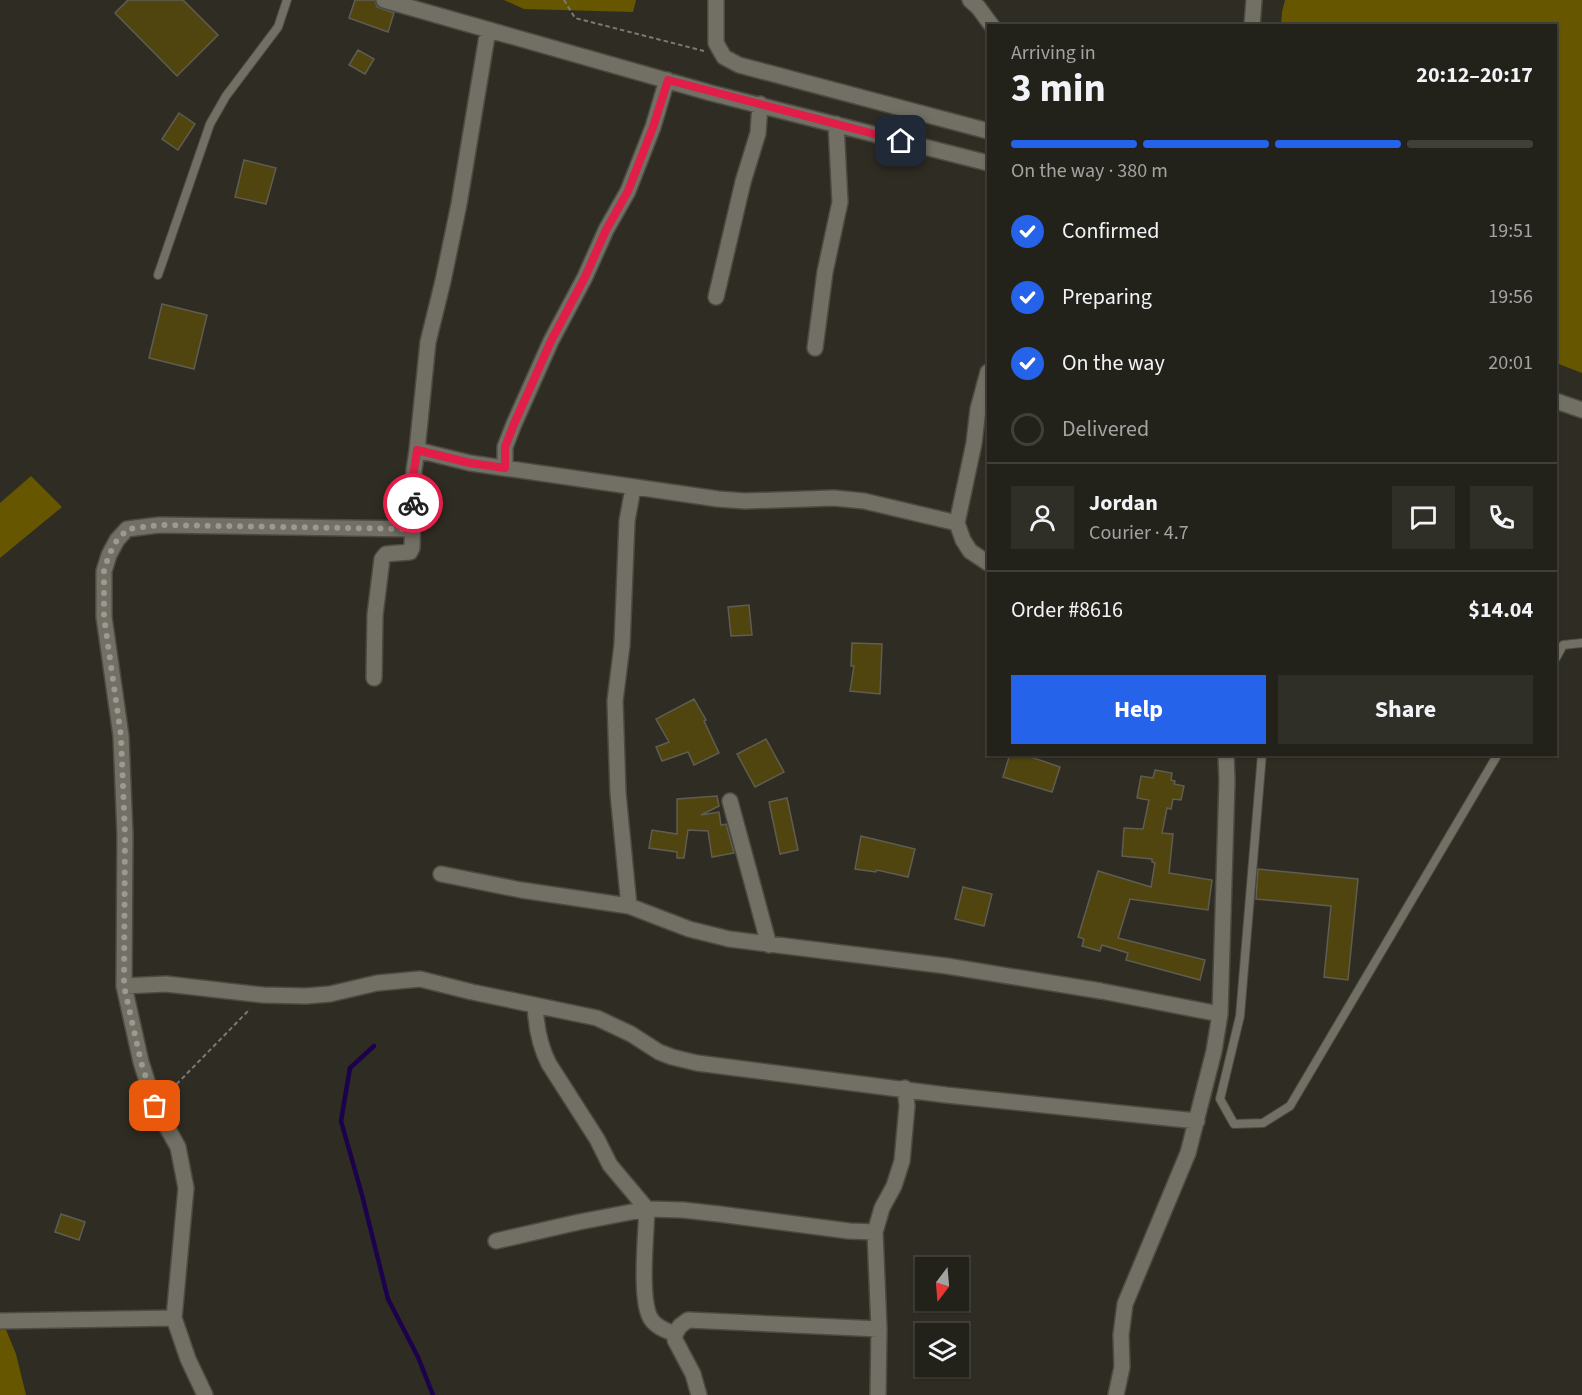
<!DOCTYPE html>
<meta charset="utf-8">
<style>
:root{--surface:#23221a;--page:#2f2f27;--text:#f1f3f6;--muted:#a3a4a2;--line:#403f39;--accent:#2563eb}
body{margin:0;font-family:"Source Sans 3",sans-serif;background:var(--page);color:var(--text);height:100vh;display:flex;flex-direction:column;font-size:22px;white-space:nowrap}
*{box-sizing:border-box;margin:0}
p{font-size:20px;color:var(--muted)}
.icon{flex:none;width:33px;height:33px;fill:none;stroke:currentColor;stroke-width:2;stroke-linecap:round;stroke-linejoin:round}
.map{position:relative;flex:1;overflow:hidden}
.details{position:absolute;left:987px;top:24px;width:570px;height:732px;display:flex;flex-direction:column;background:var(--surface);border-radius:0px;box-shadow:0 2px 4px #0004,0 0 0 2px var(--line)}
.details>*{flex:none}
.needle{width:39px;rotate:196deg}
.fabs{position:absolute;left:915px;top:1257px;display:grid;gap:12px}
.fabs a{display:grid;place-items:center;width:54px;height:54px;border-radius:0px;background:var(--surface);box-shadow:0 2px 4px #0004,0 0 0 2px var(--line);font-size:30px}
.pin{position:absolute;display:grid;place-items:center;width:51px;height:51px;color:#fff;margin:-26px;border-radius:12px;box-shadow:0 3px 9px #0006}
.courier{position:absolute;display:grid;place-items:center;width:60px;height:60px;margin:-30px;border:4px solid #e11d48;border-radius:50%;background:#fff;color:#222;box-shadow:0 2px 8px #0007}
.summary em{font-style:normal;font-weight:700}
.summary div{display:flex;flex-direction:column-reverse}
.summary{display:flex;align-items:center;justify-content:space-between;height:102px;padding:0 24px}
h1{font-size:39px;font-weight:700;line-height:45px}
.bar{display:grid;grid-template-columns:repeat(4,1fr);gap:9px 6px;align-content:center;height:72px;padding:0 24px}
.bar i{height:8px;border-radius:4px;background:var(--line)}
.bar .current{background:var(--accent)}
.bar p{grid-column:span 4}
.line{display:flex;align-items:center;gap:15px;padding:0 24px;border-top:2px solid var(--line)}
.line div{flex:1}
.round{display:grid;place-items:center;flex:none;width:63px;height:63px;border-radius:0px;background:var(--page)}
ol{padding:0 24px;list-style:none}
li{display:flex;align-items:center;gap:18px;height:66px}
li p{margin-inline-start:auto}
li .icon{padding:6px;border-radius:50%;background:var(--accent);color:#fff;stroke-width:4}
li:last-child{color:var(--muted)}
li i{width:33px;height:33px;border:3px solid var(--line);border-radius:50%}
.action{display:flex;gap:12px;margin-top:auto;padding:12px 24px}
.action a{flex:1;height:69px;border-radius:0px;background:var(--accent);color:#fff;font-size:24px;font-weight:700;line-height:69px;text-align:center}
.action a+a{background:var(--page);color:var(--text)}
.map>svg:first-child{display:block}
</style>
<div class="map">
<svg width="1582" height="1395" viewBox="0 0 1582 1395">
<rect width="100%" height="100%" fill="#2f2d23"/>
<path fill="#665600" d="M 504,0 L 636,0 L 633,12 L 524,9 Z
M 1285,0 L 1582,0 L 1582,373 L 1556,363 L 1556,26 L 1281,25 L 1282,12 Z
M 31,476 L 62,507 L 0,558 L 0,503 Z
M 0,1315 L 16,1354 L 26,1395 L 0,1395 Z"/>
<g fill="none" stroke-linecap="round" stroke-linejoin="round">
<path stroke="#1b024b" stroke-width="4.5" d="M 374,1046 L 350,1068 L 341,1121 L 362,1195 L 388,1299 L 418,1357 L 433,1395"/>
</g>
<path fill="#50440f" stroke="#5f5d52" stroke-width="1.5" d="M 128,0 L 183,0 L 218,35 L 177,76 L 115,13 Z
M 355,0 L 375,0 L 377,7 L 394,13 L 388,32 L 349,18 Z
M 358,50 L 374,59 L 365,74 L 349,65 Z
M 179,113 L 195,124 L 178,150 L 162,139 Z
M 244,160 L 276,168 L 266,204 L 235,197 Z
M 162,304 L 207,315 L 194,369 L 149,358 Z
M 749,605 L 752,635 L 731,636 L 728,607 Z
M 852,643 L 882,644 L 880,694 L 850,691 L 854,666 L 851,666 Z
M 694,699 L 706,720 L 704,721 L 719,753 L 694,765 L 688,752 L 662,761 L 656,747 L 669,742 L 656,719 Z
M 766,739 L 784,772 L 755,787 L 737,754 Z
M 1010,754 L 1022,754 L 1060,767 L 1052,792 L 1003,777 Z
M 1155,770 L 1172,773 L 1171,780 L 1175,781 L 1174,784 L 1184,786 L 1181,800 L 1173,799 L 1171,809 L 1167,808 L 1162,833 L 1173,834 L 1169,873 L 1212,880 L 1208,910 L 1130,899 L 1118,938 L 1205,960 L 1200,980 L 1126,960 L 1128,953 L 1102,945 L 1100,951 L 1082,946 L 1084,939 L 1078,937 L 1098,871 L 1151,887 L 1155,863 L 1152,862 L 1152,859 L 1122,856 L 1124,828 L 1143,829 L 1149,800 L 1137,798 L 1141,776 L 1153,778 Z
M 717,796 L 719,806 L 701,815 L 719,812 L 721,825 L 726,824 L 734,853 L 712,857 L 708,831 L 688,830 L 684,858 L 677,858 L 677,852 L 649,848 L 652,830 L 677,834 L 677,799 Z
M 787,798 L 798,850 L 780,854 L 769,802 Z
M 861,836 L 915,849 L 908,877 L 877,870 L 876,872 L 855,869 Z
M 1258,869 L 1358,879 L 1348,980 L 1324,977 L 1331,906 L 1256,899 Z
M 963,887 L 992,894 L 984,926 L 955,919 Z
M 61,1214 L 85,1222 L 79,1240 L 55,1232 Z"/>
<g fill="none" stroke-linecap="round" stroke-linejoin="round">
<g stroke="#4c4a42" stroke-width="10">
<path id="lane" d="M 158,275 L 210,124 L 226,96 L 278,27 L 287,0
M 1556,658 L 1563,645 L 1582,643
M 1262,754 L 1240,1016 L 1220,1099 L 1234,1124 L 1263,1123 L 1290,1106 L 1498,754"/>
</g>
<g stroke="#4c4a42" stroke-width="18">
<path id="street" d="M 384,0 L 711,93 L 988,163
M 716,0 L 716,43 L 724,57 L 739,65 L 988,131
M 970,0 L 978,7 L 992,26
M 1252,26 L 1254,0
M 716,297 L 743,182 L 758,133 L 760,104
M 815,348 L 825,272 L 840,202 L 836,124
M 988,372 L 978,409 L 974,443 L 957,523 L 963,540 L 970,551 L 988,563
M 1556,401 L 1582,410
M 417,450 L 428,342 L 443,281 L 459,204 L 488,30
M 505,468 L 505,447 L 514,424 L 551,341 L 585,277 L 606,230 L 628,191 L 653,127 L 667,80
M 374,678 L 375,615 L 382,559 L 386,554 L 410,552 L 412,548 L 414,470 L 417,450 L 470,463 L 718,499 L 745,501 L 834,498 L 864,501 L 957,523
M 730,801 L 769,945
M 441,874 L 521,890 L 629,906 L 689,929 L 729,939 L 947,966 L 1101,991 L 1220,1014
M 629,906 L 618,793 L 615,701 L 622,645 L 627,521 L 633,488
M 124,986 L 166,984 L 263,995 L 306,996 L 330,994 L 377,983 L 420,979 L 472,992 L 597,1018 L 631,1034 L 659,1052 L 672,1057 L 697,1063 L 946,1095 L 1197,1121
M 535,1005 C 536,1026 539,1045 549,1064 L 597,1139 L 610,1165 L 647,1209 C 646,1234 640,1293 649,1315 C 653,1326 665,1330 675,1334
M 496,1241 L 579,1222 L 647,1209 L 683,1210 L 719,1214 L 849,1231 L 875,1232
M 0,1321 L 174,1318
M 205,1395 L 188,1359 L 174,1318 L 186,1188 L 178,1147 L 155,1106 L 141,1062 L 124,986 L 125,835 L 121,736 L 104,617 L 104,571 L 109,555 L 117,540 L 127,529 L 159,525 L 413,529
M 699,1395 L 693,1374 L 675,1340 L 675,1334 L 680,1326 L 688,1320 L 879,1329
M 878,1395 L 879,1329 L 875,1232 L 882,1208 L 894,1186 L 902,1161 L 907,1106 L 905,1088
M 1116,1395 L 1122,1367 L 1121,1335 L 1125,1304 L 1188,1153 L 1214,1051 L 1220,1014 L 1227,781 L 1226,754"/>
</g>
<path stroke="#7b7971" stroke-width="2" stroke-dasharray="4.5 3" stroke-linecap="butt" d="M 564,0 L 575,18 L 704,51
M 166,1095 L 250,1009"/>
<use href="#lane" stroke="#726f64" stroke-width="8"/>
<use href="#street" stroke="#726f64" stroke-width="15"/>
</g>
<g fill="none" stroke-linecap="round" stroke-linejoin="round">
<path stroke="#9b9a92" stroke-width="6" stroke-dasharray="0 10.8" d="M 155,1106 L 141,1062 L 124,986 L 125,835 L 121,736 L 104,617 L 104,571 L 109,555 L 117,540 L 128,529 L 159,525 L 413,529 L 413,503"/>
<path stroke="#e11d48" stroke-width="8" d="M 413,503 L 414,470 L 417,450 L 470,463 L 505,468 L 505,447 L 514,424 L 551,341 L 585,277 L 606,230 L 628,191 L 653,127 L 668,80 L 901,141"/>
</g>
</svg>
<div class="fabs">
<a><svg class="needle" viewBox="-14 -14 28 28"><path d="M0-13l5 13h-10z" fill="#e53935"/><path d="M0 13l5-13h-10z" fill="#a3a4a2"/></svg></a>
<a><svg class="icon" aria-label="layers" viewBox="0 0 24 24"><path d="M12 4l9 5-9 5-9-5zM3 14l9 5 9-5"/></svg></a>
</div>
<div class="pin" style="left:155px;top:1106px;background:#ea580c"><svg class="icon" aria-label="bag" viewBox="0 0 24 24"><path d="M5 8h14l-1 12H6zM9 8a3 3 0 0 1 6 0"/></svg></div>
<div class="pin" style="left:901px;top:141px;background:#1f2937"><svg class="icon" aria-label="home" viewBox="0 0 24 24"><path d="M3 11l9-7 9 7M6 9v11h12V9"/></svg></div>
<div class="courier" style="left:413px;top:503px"><svg class="icon" aria-label="bike" viewBox="0 0 24 24"><circle cx="6" cy="16" r="4"/><circle cx="18" cy="16" r="4"/><path d="M6 16l4-8h5l3 8M10 8l3 8H6M13 5h3"/></svg></div>
<section class="details">
<div class="summary"><div><h1>3 min</h1><p>Arriving in</p></div><em>20:12–20:17</em></div>
<div class="bar"><i class="current"></i><i class="current"></i><i class="current"></i><i></i><p>On the way · 380 m</p></div>
<ol>
<li><svg class="icon" aria-label="check" viewBox="0 0 24 24"><path d="M5 12l5 5 9-10"/></svg>Confirmed<p>19:51</p></li>
<li><svg class="icon" aria-label="check" viewBox="0 0 24 24"><path d="M5 12l5 5 9-10"/></svg>Preparing<p>19:56</p></li>
<li><svg class="icon" aria-label="check" viewBox="0 0 24 24"><path d="M5 12l5 5 9-10"/></svg>On the way<p>20:01</p></li>
<li><i></i>Delivered</li>
</ol>
<div class="line" style="height:108px"><a class="round"><svg class="icon" aria-label="person" viewBox="0 0 24 24"><circle cx="12" cy="8" r="4"/><path d="M4 21q1-7 8-7t8 7"/></svg></a><div><b>Jordan</b><p>Courier · 4.7</p></div><a class="round"><svg class="icon" aria-label="chat" viewBox="0 0 24 24"><path d="M4 5h16v11H9l-5 4z"/></svg></a><a class="round"><svg class="icon" aria-label="phone" viewBox="0 0 24 24"><path d="M5 4h4l2 5-3 2q2 4 5 5l2-3 5 2v4C11 20 4 13 5 4z"/></svg></a></div>
<div class="line" style="height:78px"><div>Order #8616</div><b>$14.04</b></div>
<div class="action"><a>Help</a><a>Share</a></div>
</section>
</div>
